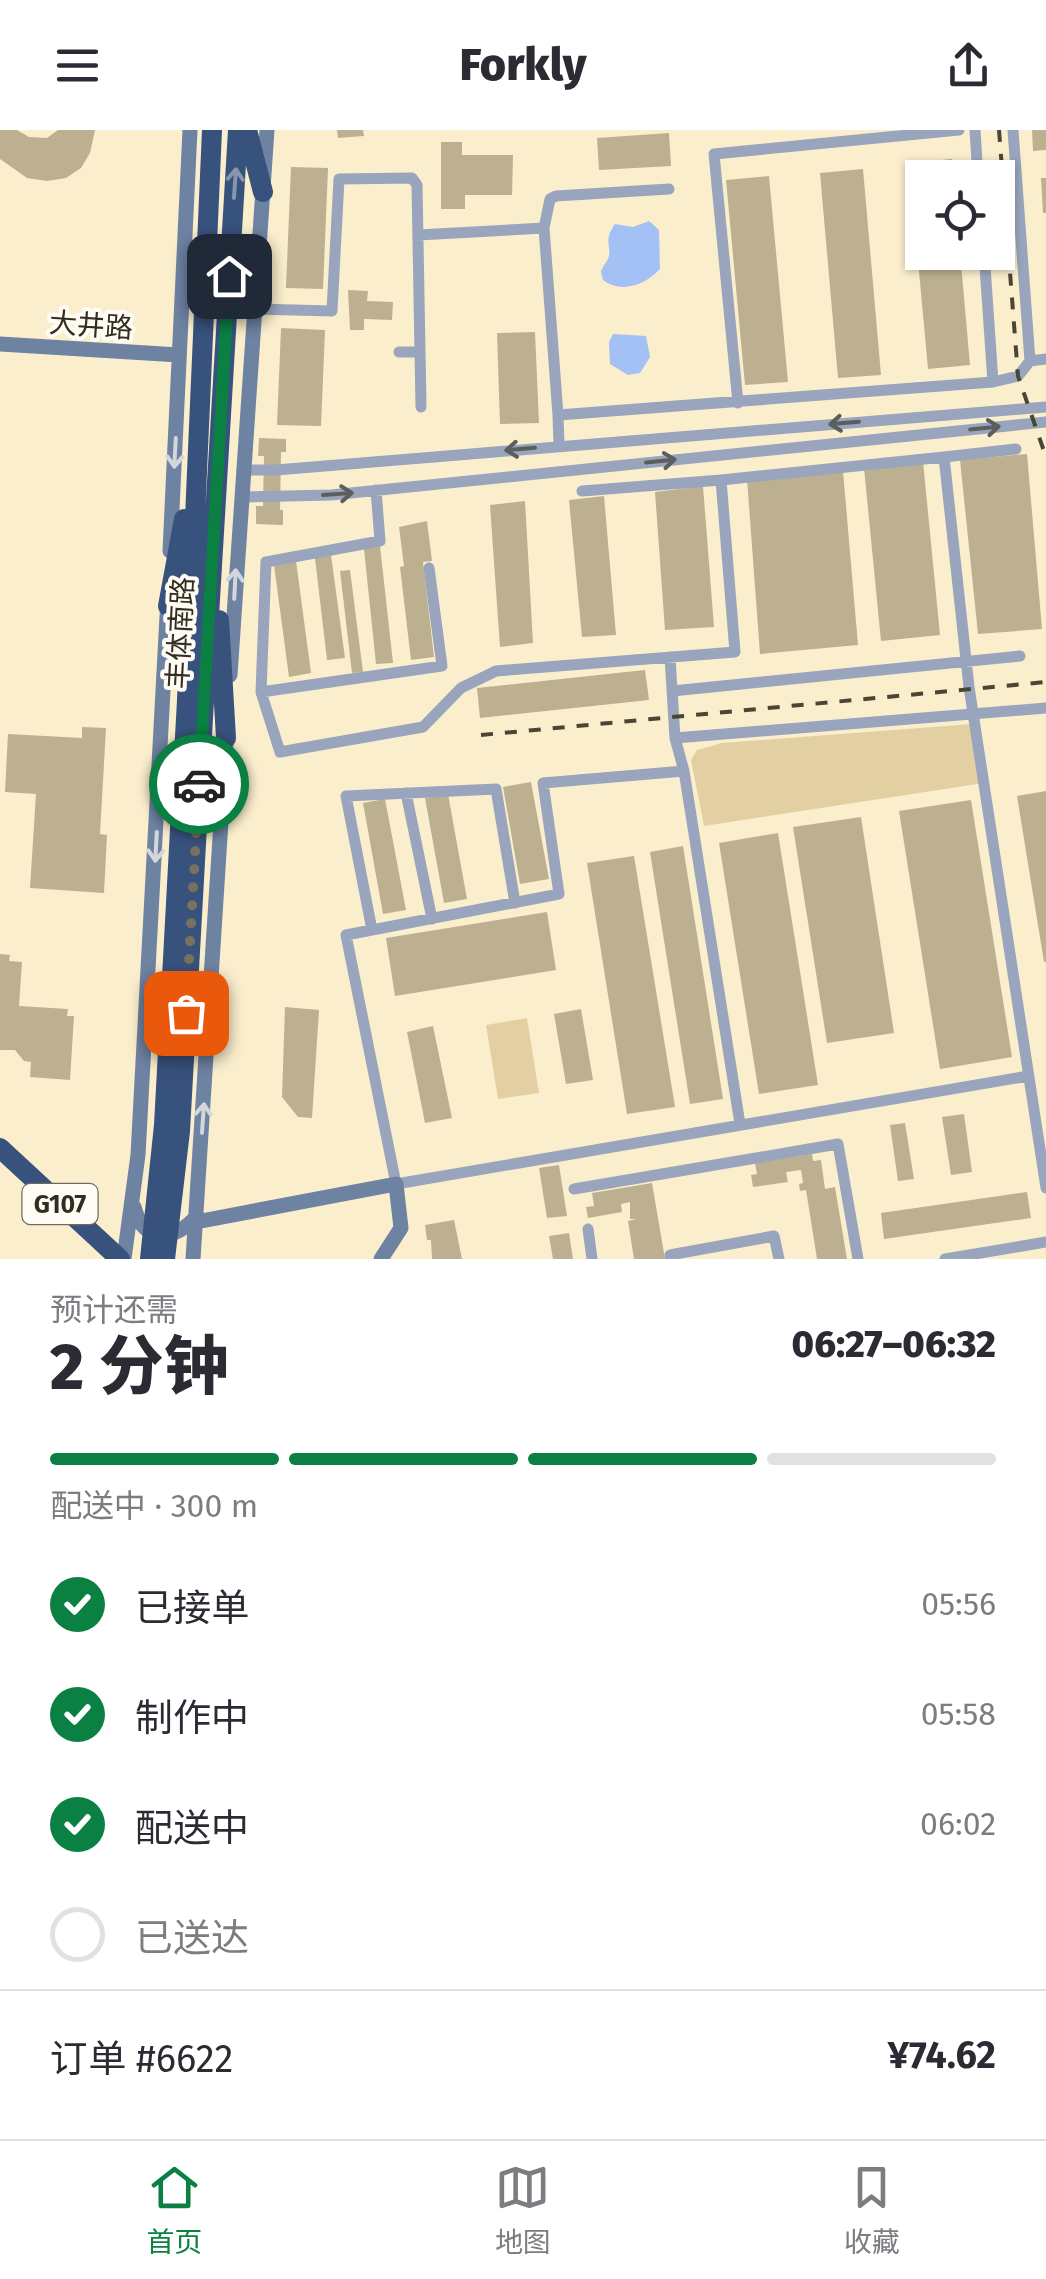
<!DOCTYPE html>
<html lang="zh">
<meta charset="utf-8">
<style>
:root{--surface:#fff;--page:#f2f2f3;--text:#2b2b33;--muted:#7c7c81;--line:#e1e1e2;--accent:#0b8043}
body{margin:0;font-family:"Fira Sans","Noto Sans SC",sans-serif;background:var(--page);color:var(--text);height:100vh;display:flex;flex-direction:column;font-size:38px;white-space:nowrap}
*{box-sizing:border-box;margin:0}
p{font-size:32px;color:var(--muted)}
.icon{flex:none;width:55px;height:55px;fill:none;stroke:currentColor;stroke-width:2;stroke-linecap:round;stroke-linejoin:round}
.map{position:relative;height:1129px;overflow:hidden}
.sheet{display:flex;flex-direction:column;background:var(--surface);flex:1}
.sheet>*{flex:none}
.fabs{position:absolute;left:905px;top:30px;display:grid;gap:20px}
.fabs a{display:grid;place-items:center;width:110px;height:110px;border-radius:0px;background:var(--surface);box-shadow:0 2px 8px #0004;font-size:50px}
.pin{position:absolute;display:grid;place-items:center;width:85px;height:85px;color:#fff;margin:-42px;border-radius:20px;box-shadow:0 5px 15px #0006}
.courier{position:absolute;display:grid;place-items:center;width:100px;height:100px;margin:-50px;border:8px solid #0b8043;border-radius:50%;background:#fff;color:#222;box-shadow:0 2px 12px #0007}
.headline em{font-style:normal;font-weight:800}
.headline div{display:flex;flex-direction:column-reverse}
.headline{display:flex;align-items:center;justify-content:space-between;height:170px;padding:0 50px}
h1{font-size:65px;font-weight:800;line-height:75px}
.bar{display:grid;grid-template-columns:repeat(4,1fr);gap:15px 10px;align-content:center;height:120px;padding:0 50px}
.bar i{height:12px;border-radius:8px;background:var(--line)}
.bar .current{background:var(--accent)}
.bar p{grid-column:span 4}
.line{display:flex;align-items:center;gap:25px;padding:0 50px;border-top:2px solid var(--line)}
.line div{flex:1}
ol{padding:0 50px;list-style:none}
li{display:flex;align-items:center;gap:30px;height:110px}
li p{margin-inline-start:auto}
li .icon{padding:10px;border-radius:50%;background:var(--accent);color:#fff;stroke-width:4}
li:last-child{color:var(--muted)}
li i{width:55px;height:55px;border:5px solid var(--line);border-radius:50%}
header{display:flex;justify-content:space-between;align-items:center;height:130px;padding:0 50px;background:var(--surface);font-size:45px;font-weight:800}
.menu{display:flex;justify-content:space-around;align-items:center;height:140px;border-top:2px solid var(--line);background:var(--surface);font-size:28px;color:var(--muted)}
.menu a{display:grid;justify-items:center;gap:5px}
.menu .current{color:var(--accent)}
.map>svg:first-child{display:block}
</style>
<header><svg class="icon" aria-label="menu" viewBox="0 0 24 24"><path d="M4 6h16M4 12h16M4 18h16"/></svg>Forkly<svg class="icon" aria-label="share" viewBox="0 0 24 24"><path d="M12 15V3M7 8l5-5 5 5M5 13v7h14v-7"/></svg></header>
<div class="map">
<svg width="1046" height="1129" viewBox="0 0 1046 1129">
<rect width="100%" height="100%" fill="#fbeecd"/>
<path fill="#e3d0a2" d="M 973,594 L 984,653 L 704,696 L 691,630 L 697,620 L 722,613 Z
M 527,888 L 539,963 L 498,969 L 486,895 Z"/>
<path fill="#a3c1f4" d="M 649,91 L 659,100 L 660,139 C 645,155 622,164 603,150 L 601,142 C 602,137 606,133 608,129 C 613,116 602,112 615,94 L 633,97 Z
M 613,204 L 646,206 L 650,227 L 640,243 L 628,245 L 610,234 L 609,212 Z"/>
<path fill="#bdb091" d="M 0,0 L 17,0 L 29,7 L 47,8 L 58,0 L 95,0 L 90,23 L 81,38 L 66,48 L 47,51 L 27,48 L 0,29 Z
M 337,0 L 363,0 L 364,6 L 338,8 Z
M 1032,0 L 1046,0 L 1046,20 L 1033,21 Z
M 669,3 L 671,36 L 599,40 L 597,8 Z
M 441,12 L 462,12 L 462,25 L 513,25 L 512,65 L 465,65 L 465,79 L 441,79 Z
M 952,29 L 954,48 L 922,48 L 922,122 L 960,122 L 970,235 L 928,239 L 909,33 Z
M 291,37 L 328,38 L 323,159 L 286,158 Z
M 863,39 L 881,245 L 838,248 L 820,43 Z
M 769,46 L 788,252 L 745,255 L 726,50 Z
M 1041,48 L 1046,48 L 1046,83 L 1043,83 Z
M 348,160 L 368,161 L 367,171 L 393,172 L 392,190 L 364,189 L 364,200 L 350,200 Z
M 281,198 L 325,200 L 321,296 L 277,295 Z
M 535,202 L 539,293 L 500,294 L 497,203 Z
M 259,308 L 286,309 L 286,322 L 281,322 L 280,380 L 283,380 L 283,395 L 256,394 L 256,376 L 263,376 L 264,326 L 258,326 Z
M 1027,324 L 1042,499 L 978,504 L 960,330 Z
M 923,331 L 940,505 L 881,511 L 864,338 Z
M 843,341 L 858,515 L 760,524 L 747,349 Z
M 703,356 L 714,497 L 665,500 L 655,362 Z
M 604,366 L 616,505 L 582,507 L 569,370 Z
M 525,371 L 533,513 L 500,517 L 490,375 Z
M 427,391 L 432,431 L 423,432 L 434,527 L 411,530 L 400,437 L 404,436 L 399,397 Z
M 380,416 L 393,533 L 376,534 L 364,419 Z
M 331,425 L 345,528 L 327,530 L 315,428 Z
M 296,431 L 311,543 L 289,547 L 274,435 Z
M 350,440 L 363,542 L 352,543 L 340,441 Z
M 645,540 L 649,570 L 480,588 L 477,558 Z
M 82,597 L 106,598 L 100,704 L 107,705 L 104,763 L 30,758 L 36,664 L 5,662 L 8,604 L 82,608 Z
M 531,652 L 549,749 L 520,754 L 503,657 Z
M 1046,661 L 1046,832 L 1044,832 L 1017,666 Z
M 448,664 L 467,769 L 444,773 L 425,668 Z
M 385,669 L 406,780 L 383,784 L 363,673 Z
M 971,670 L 1012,927 L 940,939 L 899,681 Z
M 861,687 L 894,903 L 827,913 L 793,697 Z
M 778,703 L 818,955 L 759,964 L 719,713 Z
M 683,716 L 723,969 L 690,974 L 650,722 Z
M 634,726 L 675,977 L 627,984 L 587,733 Z
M 547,782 L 556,840 L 395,866 L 386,808 Z
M 0,824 L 10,825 L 9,831 L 22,832 L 19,876 L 68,879 L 67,886 L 74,886 L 70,950 L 30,947 L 31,932 L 24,931 L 15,920 L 0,920 Z
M 285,877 L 319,880 L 312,988 L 298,987 L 282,967 Z
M 581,879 L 593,950 L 566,954 L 554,884 Z
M 433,896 L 452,988 L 425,993 L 407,902 Z
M 964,984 L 972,1042 L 951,1045 L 942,987 Z
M 905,993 L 914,1049 L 898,1051 L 890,995 Z
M 812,1024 L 813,1031 L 821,1030 L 825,1059 L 835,1057 L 847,1129 L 817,1129 L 806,1060 L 800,1061 L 799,1054 L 803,1053 L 801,1040 L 786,1042 L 788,1052 L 753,1057 L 751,1045 L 757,1044 L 755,1033 Z
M 559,1035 L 567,1086 L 547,1088 L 539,1038 Z
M 652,1053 L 665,1129 L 634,1129 L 628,1091 L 637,1089 L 630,1089 L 630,1072 L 621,1074 L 622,1082 L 588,1088 L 586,1077 L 594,1076 L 592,1063 Z
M 1027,1062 L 1031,1088 L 884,1109 L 881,1083 Z
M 454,1090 L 462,1129 L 432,1129 L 431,1110 L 427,1110 L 425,1095 Z
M 569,1103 L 573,1129 L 553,1129 L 549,1106 Z"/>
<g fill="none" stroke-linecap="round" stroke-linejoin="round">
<path stroke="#98a5bc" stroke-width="11" d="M 975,0 L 978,48
M 544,98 L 550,69 L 556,66 L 669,59
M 418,105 L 544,98 L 558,285
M 984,122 L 993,252
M 255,179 L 332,181 L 339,49 L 412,48 L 417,55 L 421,277
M 399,222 L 420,222
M 1030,231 L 1046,229
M 738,273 L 714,24 L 959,0
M 559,315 L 558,285 L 993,252 L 1018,246 L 1030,231 L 1013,0
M 944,327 L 1016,319
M 242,340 L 276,340 L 1046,277
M 721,350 L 944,327 L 969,557 L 1046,1058
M 376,360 L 380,411 L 266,432 L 261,562 L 442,536 L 429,438
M 241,367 L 331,365 L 1046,292
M 670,527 L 675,608
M 672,561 L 1020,526
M 261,562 L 280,622 L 423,597 L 461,558 L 496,541 L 735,522 L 721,350 L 582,361
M 684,641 L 740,994
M 406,663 L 432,789
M 372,800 L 346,666 L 496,659 L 515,773
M 1028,946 L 396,1054 L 346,805 L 559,764 L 543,653 L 684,641 L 675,608 L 1046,578
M 574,1059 L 838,1014 L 858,1129
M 588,1099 L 592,1129
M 671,1129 L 670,1125 L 774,1106 L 779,1129
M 945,1129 L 1046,1112"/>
<path stroke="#6e82a2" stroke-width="15" d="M 0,214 L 179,225
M 170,421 L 190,0
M 230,545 L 267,0
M 134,1077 C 144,1115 175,1111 197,1086
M 196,1092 L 396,1054 L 401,1098 L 381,1129
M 124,1129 L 138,1025 L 168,468
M 193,1129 L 227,598"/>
<path stroke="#38527e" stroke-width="20" d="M 247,0 L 263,62
M 168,476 L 184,389
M 219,490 L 226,608
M 187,570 L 212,0
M 204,570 L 238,0
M 0,1018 L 120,1129"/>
<path stroke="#4b4536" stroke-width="4" stroke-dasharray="12 12" stroke-linecap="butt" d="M 999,0 L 1018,246 L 1046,327
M 481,605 L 1046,552"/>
<path stroke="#38527e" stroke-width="20" d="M 150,1129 L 164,995 L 187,570
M 165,1129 L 180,1001 L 204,570"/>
</g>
<defs><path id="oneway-shaft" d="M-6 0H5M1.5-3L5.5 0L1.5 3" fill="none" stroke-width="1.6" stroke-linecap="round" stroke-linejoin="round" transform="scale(2.5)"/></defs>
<use stroke="#8796ae" href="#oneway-shaft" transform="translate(235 53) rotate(-86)"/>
<g stroke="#5b5d5f">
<use href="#oneway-shaft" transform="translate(844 293) rotate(175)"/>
<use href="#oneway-shaft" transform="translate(985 298) rotate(-6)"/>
<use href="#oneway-shaft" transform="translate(520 319) rotate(175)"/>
<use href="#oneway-shaft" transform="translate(661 331) rotate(-6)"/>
<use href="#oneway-shaft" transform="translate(338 364) rotate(-4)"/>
</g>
<g stroke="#d3d7dc">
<use href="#oneway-shaft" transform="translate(175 323) rotate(93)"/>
<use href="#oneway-shaft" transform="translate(235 454) rotate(-87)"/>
<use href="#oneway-shaft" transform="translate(156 717) rotate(93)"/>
<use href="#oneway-shaft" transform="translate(203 988) rotate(-86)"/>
</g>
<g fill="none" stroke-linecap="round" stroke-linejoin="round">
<path stroke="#79715d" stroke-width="10" stroke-dasharray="0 18" d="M 186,883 L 199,654"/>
<path stroke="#0b8043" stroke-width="12" d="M 199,654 L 229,146"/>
</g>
<g text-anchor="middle" stroke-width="8" stroke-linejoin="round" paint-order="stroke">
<rect fill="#fefcf5" stroke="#706b61" stroke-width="2.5" x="22.5" y="1054" width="75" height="40" rx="8"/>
<g font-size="25" font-weight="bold" fill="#332d21">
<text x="60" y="1083">G107</text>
</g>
<g font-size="28" fill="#332d21" stroke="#fefcf5">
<text transform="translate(91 195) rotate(4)" y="10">大井路</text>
<text transform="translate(180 503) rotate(-87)" y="10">丰体南路</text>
</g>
</g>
</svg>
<div class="fabs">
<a><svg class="icon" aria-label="locate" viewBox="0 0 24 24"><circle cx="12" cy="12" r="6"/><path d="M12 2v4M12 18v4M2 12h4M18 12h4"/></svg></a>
</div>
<div class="pin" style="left:186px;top:883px;background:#ea580c"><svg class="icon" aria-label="bag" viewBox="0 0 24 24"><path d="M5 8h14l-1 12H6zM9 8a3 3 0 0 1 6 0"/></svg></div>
<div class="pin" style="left:229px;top:146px;background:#1f2937"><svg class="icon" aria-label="home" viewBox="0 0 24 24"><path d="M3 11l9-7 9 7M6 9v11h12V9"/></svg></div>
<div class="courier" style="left:199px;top:654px"><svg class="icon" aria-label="car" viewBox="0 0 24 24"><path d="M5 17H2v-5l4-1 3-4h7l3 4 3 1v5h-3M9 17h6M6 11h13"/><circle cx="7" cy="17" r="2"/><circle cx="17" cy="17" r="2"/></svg></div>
</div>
<section class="sheet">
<div class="headline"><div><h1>2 分钟</h1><p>预计还需</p></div><em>06:27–06:32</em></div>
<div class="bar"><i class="current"></i><i class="current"></i><i class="current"></i><i></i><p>配送中 · 300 m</p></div>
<ol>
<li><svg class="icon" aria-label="check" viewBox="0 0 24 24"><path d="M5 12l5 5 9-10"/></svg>已接单<p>05:56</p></li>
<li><svg class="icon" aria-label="check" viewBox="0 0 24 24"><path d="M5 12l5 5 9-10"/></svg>制作中<p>05:58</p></li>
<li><svg class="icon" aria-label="check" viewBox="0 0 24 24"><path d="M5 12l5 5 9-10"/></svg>配送中<p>06:02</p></li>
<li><i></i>已送达</li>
</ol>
<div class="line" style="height:130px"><div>订单 #6622</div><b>¥74.62</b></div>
</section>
<nav class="menu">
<a class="current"><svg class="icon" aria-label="home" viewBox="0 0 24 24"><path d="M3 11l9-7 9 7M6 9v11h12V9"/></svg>首页</a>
<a><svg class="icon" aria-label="map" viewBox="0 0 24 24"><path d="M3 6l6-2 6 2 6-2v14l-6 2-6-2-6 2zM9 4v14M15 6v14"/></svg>地图</a>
<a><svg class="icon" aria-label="saved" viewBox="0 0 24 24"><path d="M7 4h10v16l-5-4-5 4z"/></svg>收藏</a>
</nav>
